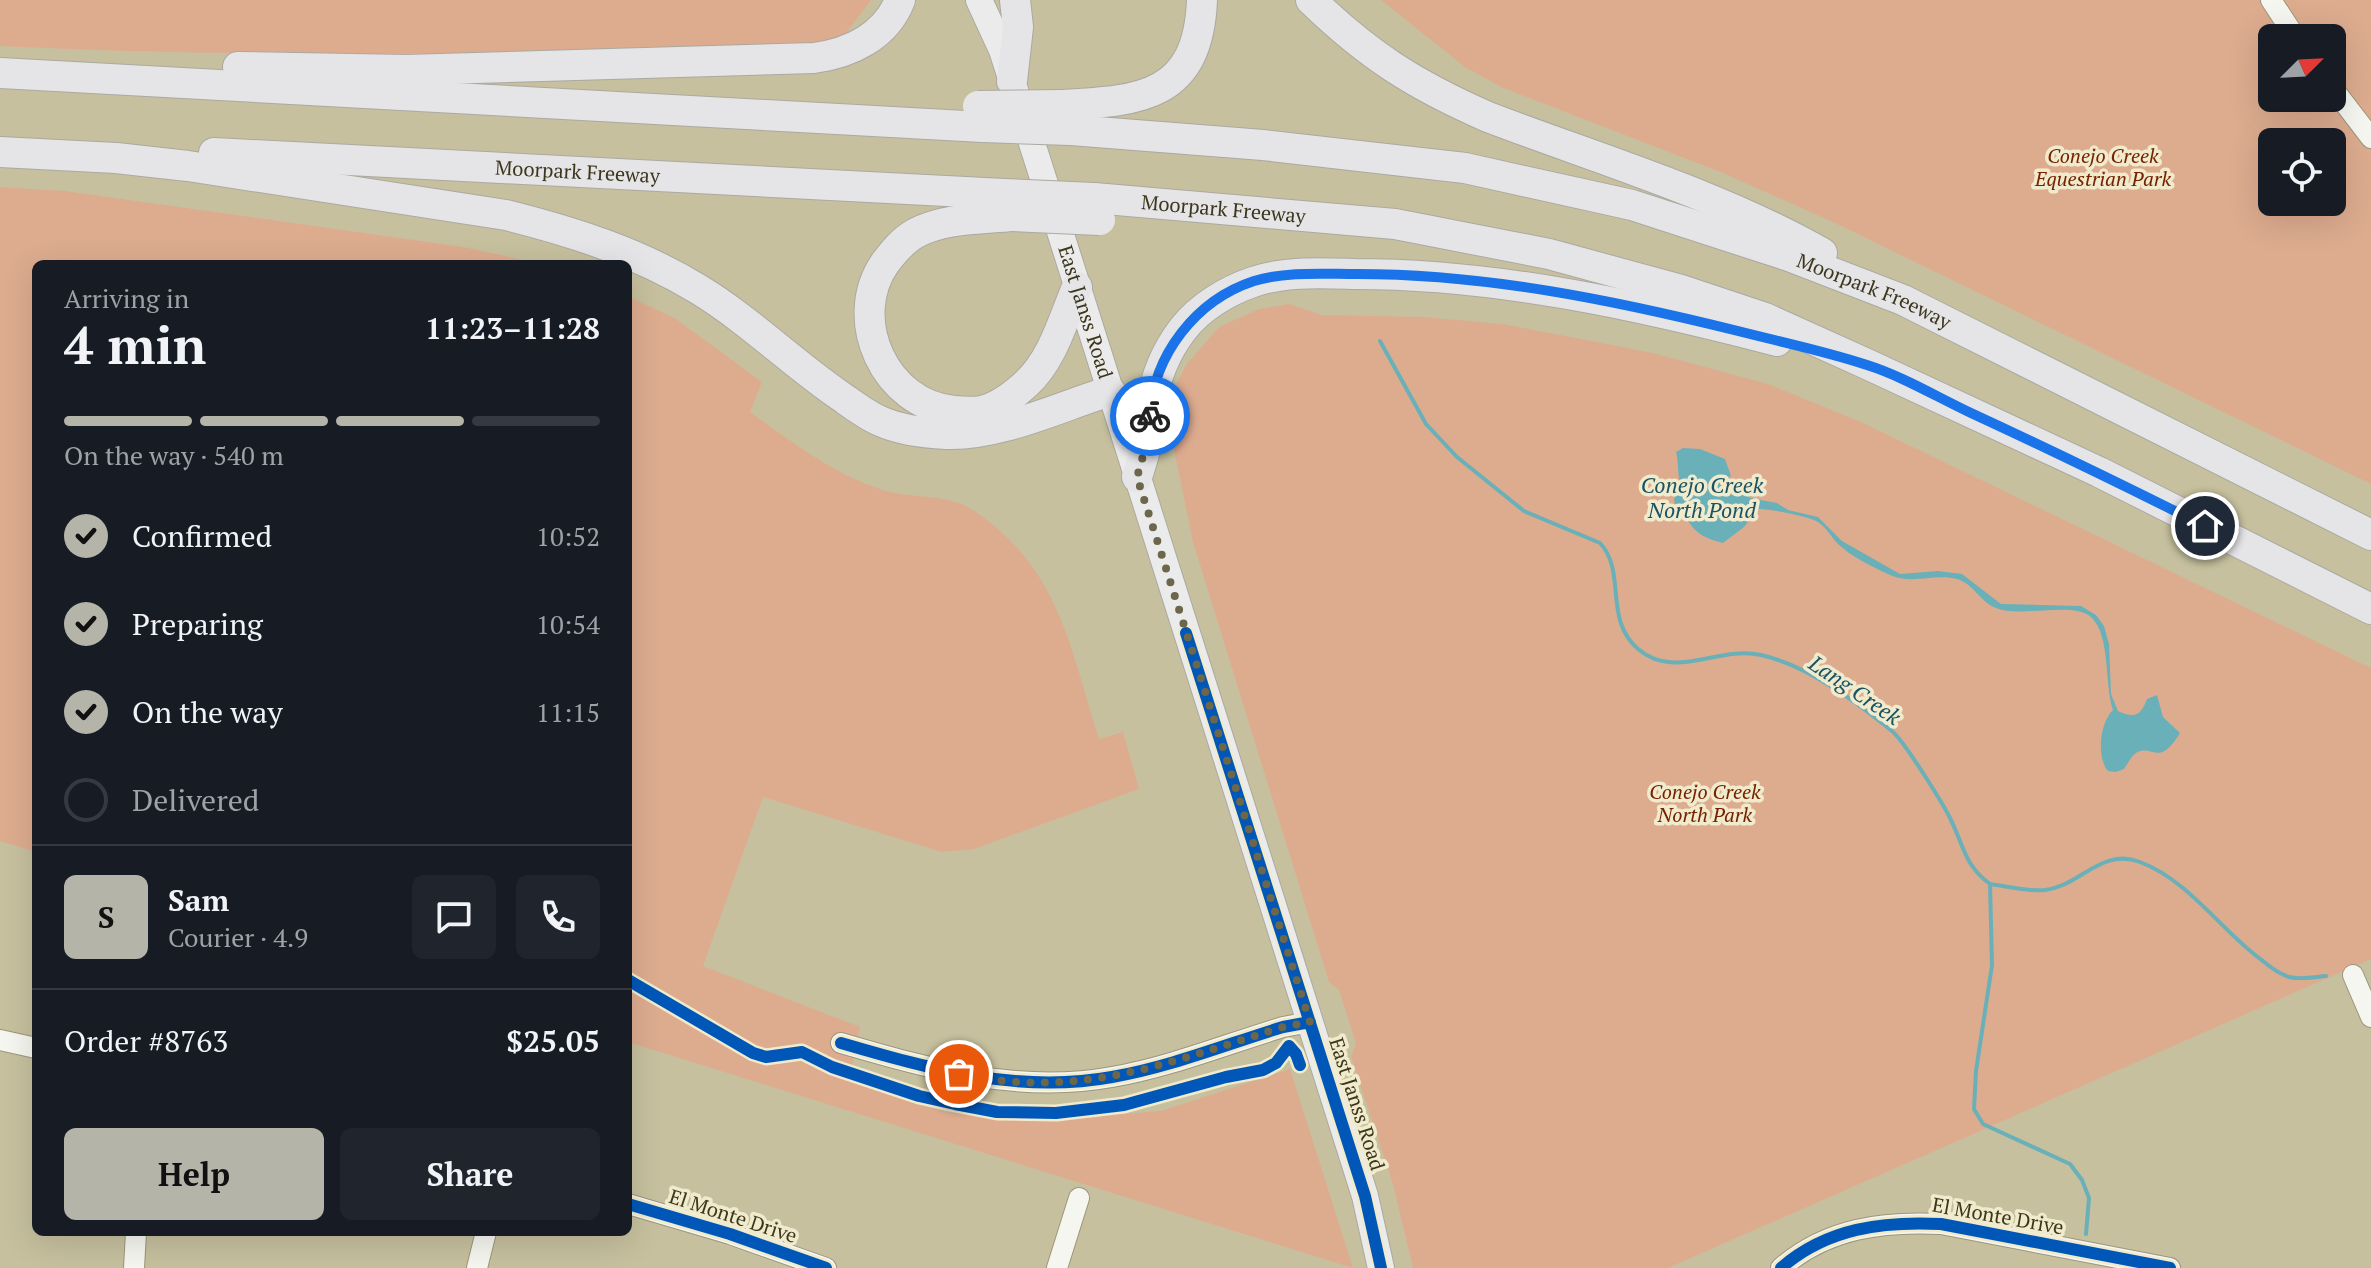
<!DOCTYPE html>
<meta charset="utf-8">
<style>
:root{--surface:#171b24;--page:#20242c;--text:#f1f3f6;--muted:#9ea1a6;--line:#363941;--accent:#b5b4a9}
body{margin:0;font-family:"PT Serif",serif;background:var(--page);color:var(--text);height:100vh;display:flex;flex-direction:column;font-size:30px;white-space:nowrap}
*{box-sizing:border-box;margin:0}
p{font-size:26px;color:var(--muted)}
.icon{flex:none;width:44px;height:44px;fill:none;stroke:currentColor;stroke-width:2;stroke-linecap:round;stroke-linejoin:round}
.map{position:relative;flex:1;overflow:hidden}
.details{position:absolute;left:32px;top:260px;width:600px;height:976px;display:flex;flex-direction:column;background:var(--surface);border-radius:12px;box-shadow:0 8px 32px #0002}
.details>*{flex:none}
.needle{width:52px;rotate:66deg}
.controls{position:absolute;left:2258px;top:24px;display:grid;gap:16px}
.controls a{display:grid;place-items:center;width:88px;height:88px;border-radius:12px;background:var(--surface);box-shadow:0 8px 32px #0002;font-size:40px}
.pin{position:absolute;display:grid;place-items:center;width:68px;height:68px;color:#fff;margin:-34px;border:4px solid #fff;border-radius:50%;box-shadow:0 2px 8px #0007}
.courier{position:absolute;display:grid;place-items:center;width:80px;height:80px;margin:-40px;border:6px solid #1a73e8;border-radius:50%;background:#fff;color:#222;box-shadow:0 2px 10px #0007}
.overview em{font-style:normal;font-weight:700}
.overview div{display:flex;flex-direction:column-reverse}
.overview{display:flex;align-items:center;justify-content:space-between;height:136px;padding:0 32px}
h1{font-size:52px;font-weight:700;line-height:60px}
.bar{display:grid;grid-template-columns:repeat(4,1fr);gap:12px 8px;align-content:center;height:96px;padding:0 32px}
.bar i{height:10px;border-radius:6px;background:var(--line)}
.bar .selected{background:var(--accent)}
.bar p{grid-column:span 4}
.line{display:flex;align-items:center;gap:20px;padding:0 32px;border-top:2px solid var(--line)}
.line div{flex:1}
.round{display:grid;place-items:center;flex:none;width:84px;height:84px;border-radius:12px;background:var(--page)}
ol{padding:0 32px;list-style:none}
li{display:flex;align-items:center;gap:24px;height:88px}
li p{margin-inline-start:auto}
li .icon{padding:8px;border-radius:50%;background:var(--accent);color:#111;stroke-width:4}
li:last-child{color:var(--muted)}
li i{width:44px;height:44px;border:4px solid var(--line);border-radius:50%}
.cta{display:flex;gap:16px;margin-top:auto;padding:16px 32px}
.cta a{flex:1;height:92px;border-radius:12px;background:var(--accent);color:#111;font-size:32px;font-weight:700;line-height:92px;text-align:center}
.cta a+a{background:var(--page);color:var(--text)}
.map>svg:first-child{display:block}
</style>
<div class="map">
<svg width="2371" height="1268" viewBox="0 0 2371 1268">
<rect width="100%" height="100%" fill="#c6c09e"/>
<path fill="#ddac8f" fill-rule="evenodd" d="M 0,0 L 871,0 L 837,45 C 558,52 279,60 0,46 Z
M 1381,0 L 2371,0 L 2371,484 L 1833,222 L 1723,173 L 1501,87 L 1465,67 ZM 2272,38 L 2332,38 L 2332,98 L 2272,98 ZM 2272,142 L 2332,142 L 2332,202 L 2272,202 Z
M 0,187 L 65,191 L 463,247 L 543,264 L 36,264 L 36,852 L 0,841 Z
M 628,296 L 676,319 L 762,382 L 750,412 C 791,441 831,473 880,489 C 904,498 933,494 958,503 C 971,507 982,516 993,525 C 1062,581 1073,658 1099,739 L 1123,732 L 1139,789 L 974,849 L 942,852 L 763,797 L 703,966 L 860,1027 L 849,1081 L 946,1112 L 1035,1121 L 1161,1111 L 1290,1069 L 1353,1268 L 628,1042 Z
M 1290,304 L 1321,315 L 1423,317 L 1503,324 L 1653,353 L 1768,384 L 1861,422 L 2371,668 L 2371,959 L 1668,1268 L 1413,1268 L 1393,1184 L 1351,1057 L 1356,1043 L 1339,990 L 1329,982 L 1193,542 L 1172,440 L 1172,413 L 1176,385 L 1187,364 L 1219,327 L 1259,309 Z"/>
<path fill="#6ab0b9" d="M 1683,448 L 1700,449 L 1725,459 L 1731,476 L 1727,478 L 1725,483 L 1729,487 L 1728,493 L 1731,495 L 1742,488 L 1750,498 L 1777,503 L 1788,510 L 1818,517 L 1842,541 L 1900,574 L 1938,571 L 1962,574 L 2001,604 L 2081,606 L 2096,615 L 2104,626 L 2109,644 L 2111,694 L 2118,711 C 2135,719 2141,715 2147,699 L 2157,695 L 2163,717 L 2180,733 C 2158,769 2153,743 2136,753 C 2132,755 2127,765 2124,769 L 2116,772 L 2108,771 C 2096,757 2100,722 2113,710 C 2104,683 2111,636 2091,617 C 2073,601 2021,618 1996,608 C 1980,602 1974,584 1957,579 C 1934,573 1912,585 1890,575 C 1873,567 1853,558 1838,544 C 1831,537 1827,528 1818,522 C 1808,516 1771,509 1759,509 L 1744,527 L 1723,543 C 1691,535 1694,526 1675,504 L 1674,500 L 1680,482 C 1677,470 1679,464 1676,452 Z"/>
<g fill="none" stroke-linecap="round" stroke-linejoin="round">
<path stroke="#6ab0b9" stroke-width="4" d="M 1380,341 L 1426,424 L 1457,457 L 1524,511 L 1600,543 C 1627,572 1603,619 1638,649 C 1676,681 1718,645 1761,655 C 1807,665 1857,702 1892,731 C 1904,741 1942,802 1950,818 C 1964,846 1964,865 1990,884 L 1992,965 L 1976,1071 L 1974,1109 L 1983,1124 L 2070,1164 L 2082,1180 L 2089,1198 L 2086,1234
M 1990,884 C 2007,886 2028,892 2045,890 C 2080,886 2102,847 2140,862 C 2190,881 2221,931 2263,961 C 2270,967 2280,974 2289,977 C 2301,980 2314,977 2326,976"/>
<g stroke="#9c967b" stroke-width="22">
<path id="minor" d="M 2271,0 L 2296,38
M 2332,87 L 2371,138
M 2353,975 L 2371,1017
M 0,1040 L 36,1048
M 841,1043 C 930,1069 1019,1094 1112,1077 C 1170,1067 1227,1044 1283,1027 L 1310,1022
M 628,1204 L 730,1234 L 826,1268
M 134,1268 L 136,1232
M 477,1268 L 486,1232
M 1057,1268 L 1079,1198
M 1781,1268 C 1827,1228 1883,1221 1941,1224 L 2170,1268"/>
</g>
<g stroke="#aba9a1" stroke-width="28">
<g id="major">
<path id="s1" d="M 979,0 L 1002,50 L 1038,162 L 1365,1196 L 1381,1268"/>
</g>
</g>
<g stroke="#aba9a1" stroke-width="32">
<g id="highway">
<path d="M 1311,0 C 1369,56 1415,85 1488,117 C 1598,159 1720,195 1822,253"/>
<path d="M 238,67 L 406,70 L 814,58 C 851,53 886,36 900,0"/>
<path d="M 0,73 L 983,127"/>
<path d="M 1012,81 L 1018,27 L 1015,0"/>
<path d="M 1062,105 C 1143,101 1198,96 1202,0"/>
<path id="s2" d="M 1071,130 L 1263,145 L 1465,168 L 1632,205 L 1789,256 L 1903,300 L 2371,535"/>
<path d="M 0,152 L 116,158 L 188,166 L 506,215 C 574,232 639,253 698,289 C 749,320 791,362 839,395 C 852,404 866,415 880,421 C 900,430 924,433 946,434 C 999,436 1059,407 1110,391"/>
<path id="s3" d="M 214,153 L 1004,194"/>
<path id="s4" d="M 1094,198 L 1395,224 L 1549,254 L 1681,290 L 1765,318 L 1869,365 L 2099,472 L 2371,609"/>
<path d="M 1012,216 C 980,219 944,218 916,233 C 903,240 894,251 885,263 C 846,319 885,405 954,411 C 964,412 975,413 985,410 C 999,406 1015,394 1026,384 C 1053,359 1063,320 1077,287"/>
<path d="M 1137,477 C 1141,464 1146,450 1148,436 C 1150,426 1149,416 1151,406 C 1155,378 1166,351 1183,329 C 1200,307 1227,291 1253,282 C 1285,271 1321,273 1355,274 C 1498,274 1639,305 1777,341"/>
</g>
</g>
<use href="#minor" stroke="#f6f6f0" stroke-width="20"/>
<use href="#major" stroke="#ebebeb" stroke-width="26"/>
<use href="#highway" stroke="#e5e5e8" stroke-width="30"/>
<g stroke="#aba9a1" stroke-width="32" stroke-linecap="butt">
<path id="highway-bridge" d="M 978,106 L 1062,105
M 983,127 L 1071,130
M 1004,194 L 1094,198
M 1012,216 L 1100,220"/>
</g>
<use href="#highway-bridge" stroke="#e5e5e8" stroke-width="30"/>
<g stroke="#f1ebcd" stroke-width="17">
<path id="cycleway" d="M 1186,633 L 1365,1196 L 1381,1268
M 628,980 L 753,1053 L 766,1057 L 802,1052 L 832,1067 L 919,1096 L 955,1104 L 997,1112 L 1056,1113 L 1124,1105 L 1226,1077 L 1263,1070 L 1276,1063 L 1289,1046 L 1296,1054 L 1300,1065
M 841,1043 C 930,1069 1019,1094 1112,1077 C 1170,1067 1227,1044 1283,1027 L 1310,1022
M 628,1204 L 730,1234 L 826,1268
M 1781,1268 C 1827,1228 1883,1221 1941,1224 L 2170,1268"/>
</g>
<use href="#cycleway" stroke="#0057b8" stroke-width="12"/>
</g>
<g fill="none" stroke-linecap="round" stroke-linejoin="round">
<path stroke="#6c664a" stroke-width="8" stroke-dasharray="0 14.4" d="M 959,1074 C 1081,1100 1170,1062 1283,1027 L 1310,1022 L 1137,477 L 1149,435 L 1150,416"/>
<path stroke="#1a73e8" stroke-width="10" d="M 1150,416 C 1153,355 1196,300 1254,281 C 1287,271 1323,274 1357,274 C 1486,274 1613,300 1738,331 C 1781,342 1825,351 1867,365 C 1902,376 1937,397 1971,413 C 2049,449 2127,487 2205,526"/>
</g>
<g text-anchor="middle" stroke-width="7" stroke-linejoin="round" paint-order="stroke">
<g font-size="20" font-style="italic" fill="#762100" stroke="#f1ebcd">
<text x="2103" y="163">Conejo Creek<tspan x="2103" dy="23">Equestrian Park</tspan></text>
<text x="1705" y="799">Conejo Creek<tspan x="1705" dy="23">North Park</tspan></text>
</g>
<g font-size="20" fill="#3c361d" stroke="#f1ebcd">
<text dy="7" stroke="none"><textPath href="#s3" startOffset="364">Moorpark Freeway</textPath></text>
<text dy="7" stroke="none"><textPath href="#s4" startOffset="130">Moorpark Freeway</textPath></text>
<text dy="7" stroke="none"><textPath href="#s2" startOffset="824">Moorpark Freeway</textPath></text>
<text dy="7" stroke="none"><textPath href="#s1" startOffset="330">East Janss Road</textPath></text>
<text transform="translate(1357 1104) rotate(72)" y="7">East Janss Road</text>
<text transform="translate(733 1216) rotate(18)" y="7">El Monte Drive</text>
<text transform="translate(1998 1216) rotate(10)" y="7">El Monte Drive</text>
</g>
<g font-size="22" font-style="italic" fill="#1b5362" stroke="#f1ebcd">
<text x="1702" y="493">Conejo Creek<tspan x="1702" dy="25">North Pond</tspan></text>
<text transform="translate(1855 690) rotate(34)" y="8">Lang Creek</text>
</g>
</g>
</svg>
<div class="controls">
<a><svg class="needle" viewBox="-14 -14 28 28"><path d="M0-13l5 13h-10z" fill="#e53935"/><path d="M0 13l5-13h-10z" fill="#9ea1a6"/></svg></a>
<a><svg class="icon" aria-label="locate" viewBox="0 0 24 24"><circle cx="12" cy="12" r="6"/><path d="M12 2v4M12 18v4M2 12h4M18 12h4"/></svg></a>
</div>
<div class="pin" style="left:959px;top:1074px;background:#ea580c"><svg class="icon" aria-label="bag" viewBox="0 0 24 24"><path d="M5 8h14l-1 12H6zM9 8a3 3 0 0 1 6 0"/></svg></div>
<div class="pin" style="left:2205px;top:526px;background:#1f2937"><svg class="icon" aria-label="home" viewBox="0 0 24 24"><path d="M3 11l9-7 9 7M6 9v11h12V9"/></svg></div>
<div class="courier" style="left:1150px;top:416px"><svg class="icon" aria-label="bike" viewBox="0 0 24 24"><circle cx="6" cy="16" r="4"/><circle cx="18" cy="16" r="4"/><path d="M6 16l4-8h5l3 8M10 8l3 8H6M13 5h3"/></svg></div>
<section class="details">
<div class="overview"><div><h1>4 min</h1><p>Arriving in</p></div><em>11:23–11:28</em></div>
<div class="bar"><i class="selected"></i><i class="selected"></i><i class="selected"></i><i></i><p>On the way · 540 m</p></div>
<ol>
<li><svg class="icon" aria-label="check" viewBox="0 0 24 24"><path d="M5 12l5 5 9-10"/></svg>Confirmed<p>10:52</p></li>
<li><svg class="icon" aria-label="check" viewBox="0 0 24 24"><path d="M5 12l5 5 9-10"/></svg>Preparing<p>10:54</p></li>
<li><svg class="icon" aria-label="check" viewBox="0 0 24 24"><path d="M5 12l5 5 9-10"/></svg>On the way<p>11:15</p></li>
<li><i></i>Delivered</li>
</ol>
<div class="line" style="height:144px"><b class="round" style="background:var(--accent);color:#111">S</b><div><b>Sam</b><p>Courier · 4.9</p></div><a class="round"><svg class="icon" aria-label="chat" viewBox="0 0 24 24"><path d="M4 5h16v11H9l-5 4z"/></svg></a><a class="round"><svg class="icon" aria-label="phone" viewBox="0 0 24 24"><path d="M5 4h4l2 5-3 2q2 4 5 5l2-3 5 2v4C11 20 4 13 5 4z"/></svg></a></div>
<div class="line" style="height:104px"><div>Order #8763</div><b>$25.05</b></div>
<div class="cta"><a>Help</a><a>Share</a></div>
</section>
</div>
